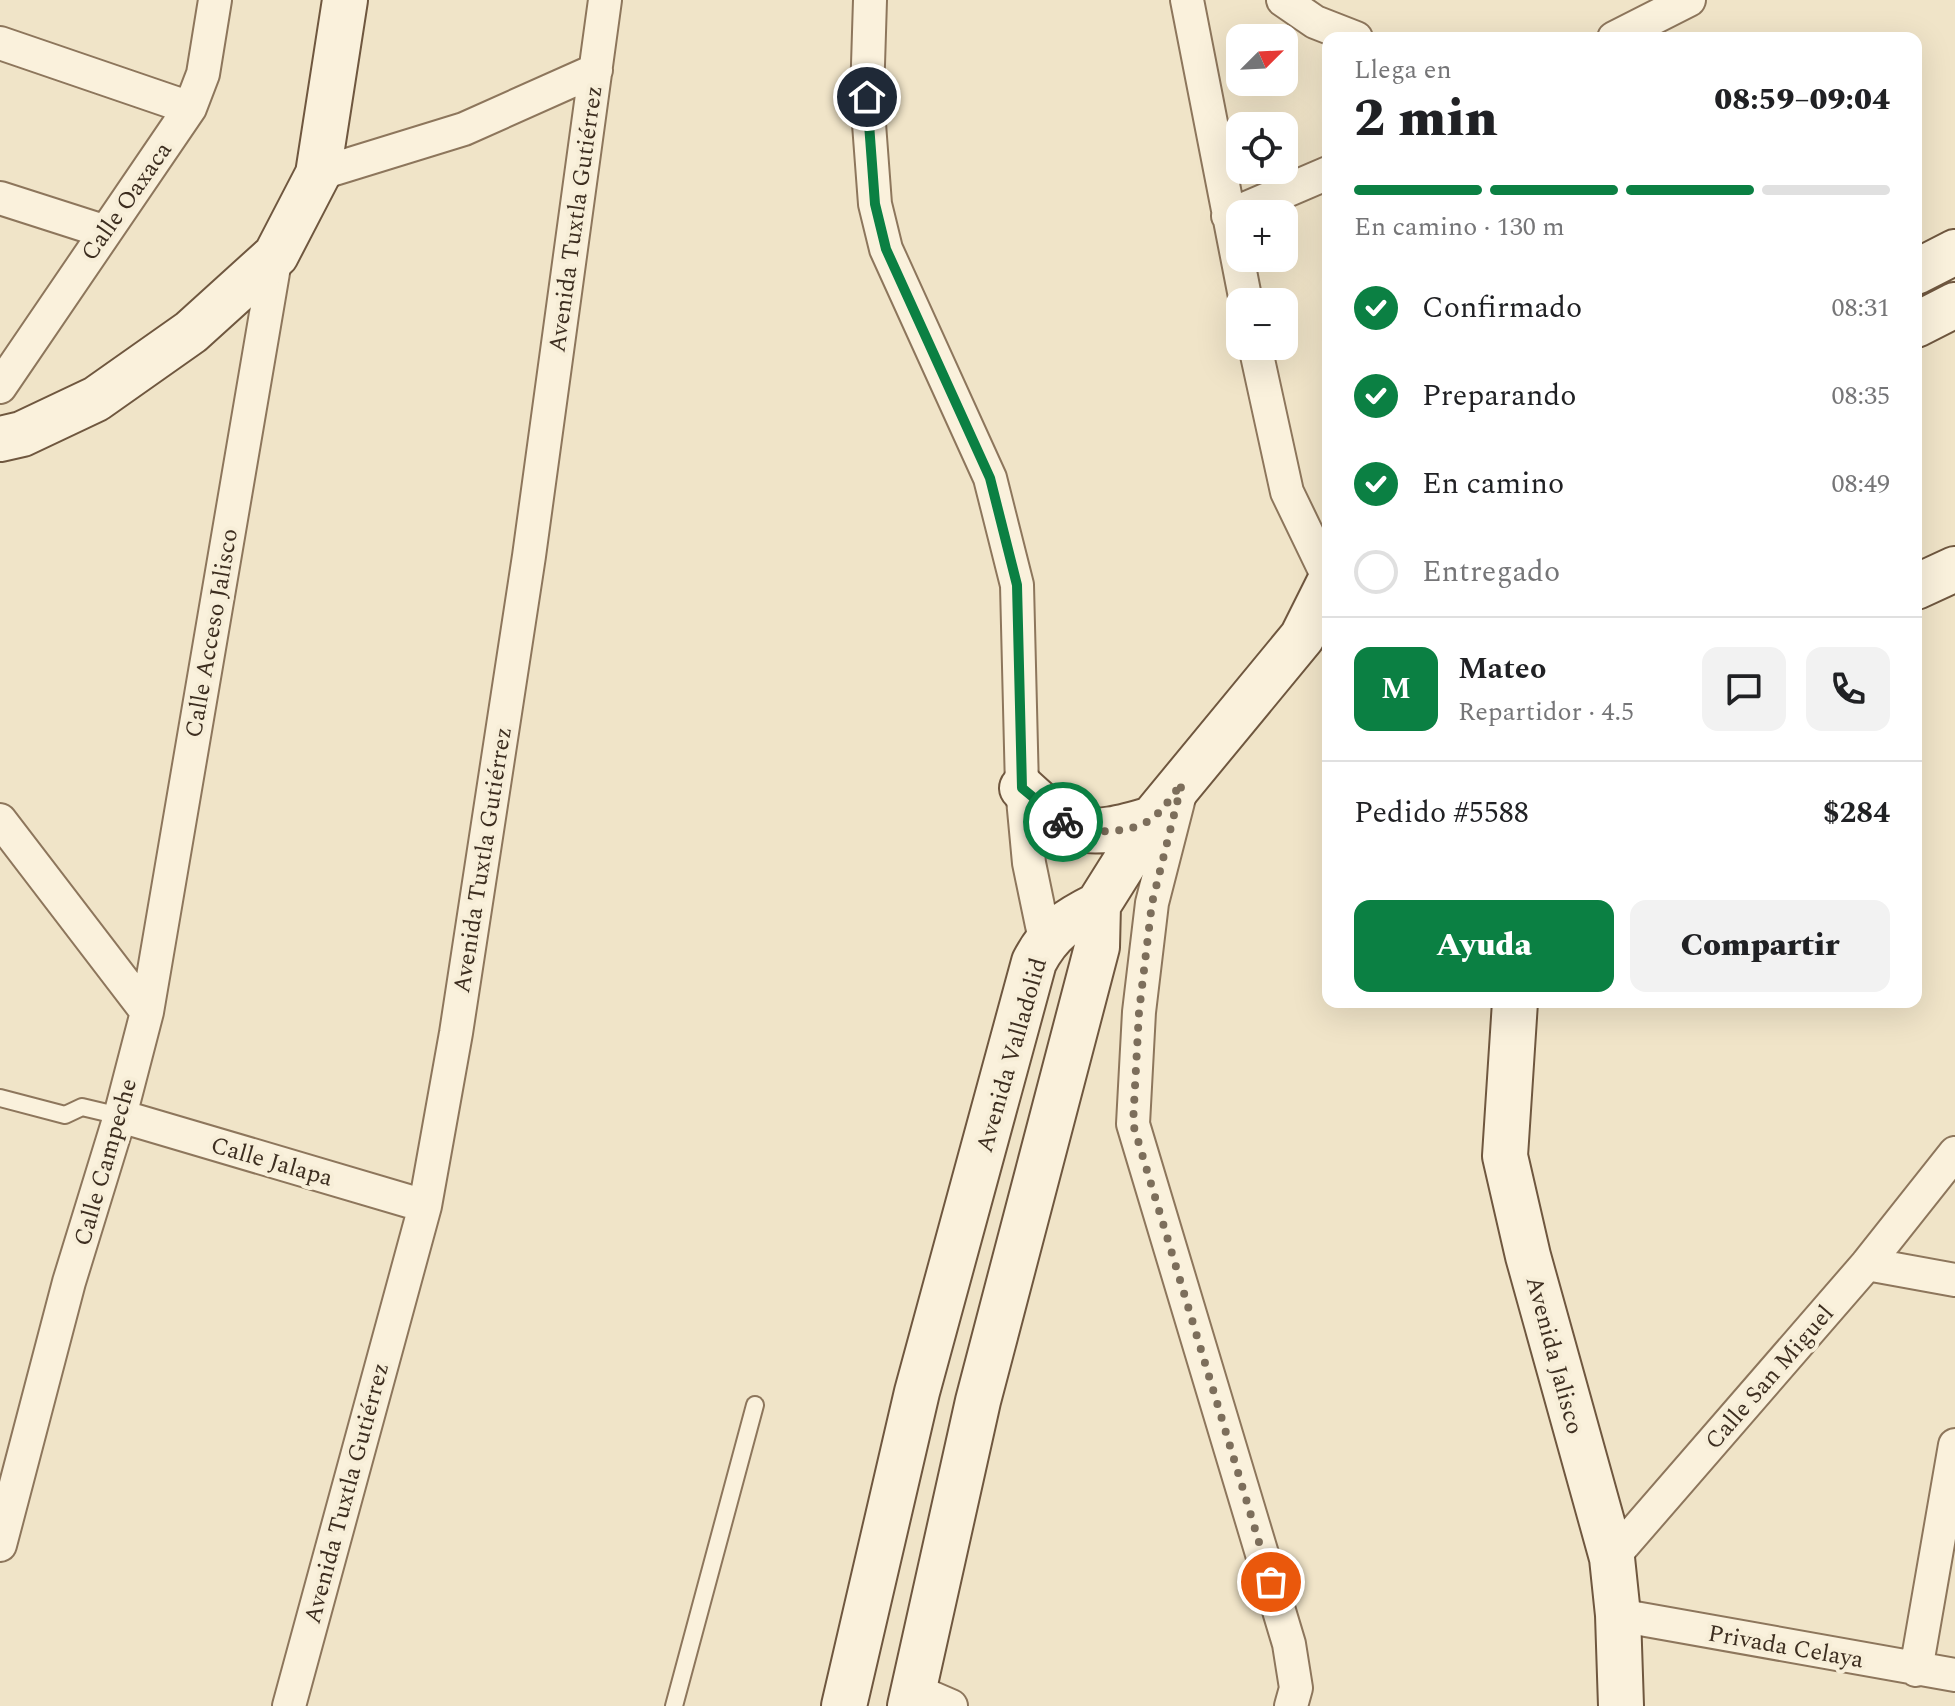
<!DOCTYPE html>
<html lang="es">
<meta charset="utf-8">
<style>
:root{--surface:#fff;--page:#f2f2f2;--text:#202124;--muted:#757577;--line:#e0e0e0;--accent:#0b8043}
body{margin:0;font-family:Spectral,serif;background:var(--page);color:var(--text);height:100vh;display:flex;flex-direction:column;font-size:30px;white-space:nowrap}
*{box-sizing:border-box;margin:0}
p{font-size:26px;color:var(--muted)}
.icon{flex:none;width:44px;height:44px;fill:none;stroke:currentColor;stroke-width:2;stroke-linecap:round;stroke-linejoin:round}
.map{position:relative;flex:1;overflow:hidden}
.side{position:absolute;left:1322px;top:32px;width:600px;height:976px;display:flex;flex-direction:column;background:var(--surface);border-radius:16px;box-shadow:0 8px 32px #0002}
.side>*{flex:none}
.needle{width:52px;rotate:66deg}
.buttons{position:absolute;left:1226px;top:24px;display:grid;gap:16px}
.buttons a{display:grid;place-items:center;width:72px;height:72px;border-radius:16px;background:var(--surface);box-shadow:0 8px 32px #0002;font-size:40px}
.pin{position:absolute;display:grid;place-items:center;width:68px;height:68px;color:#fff;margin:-34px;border:4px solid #fff;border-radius:50%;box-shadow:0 2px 8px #0007}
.courier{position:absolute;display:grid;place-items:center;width:80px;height:80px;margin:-40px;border:6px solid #0b8043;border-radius:50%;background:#fff;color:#222;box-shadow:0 2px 10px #0007}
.headline em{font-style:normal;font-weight:800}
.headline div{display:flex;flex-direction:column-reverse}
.headline{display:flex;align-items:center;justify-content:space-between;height:136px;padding:0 32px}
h1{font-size:52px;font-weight:800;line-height:60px}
.bar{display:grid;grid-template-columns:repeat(4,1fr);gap:12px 8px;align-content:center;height:96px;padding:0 32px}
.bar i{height:10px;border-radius:6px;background:var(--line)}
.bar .current{background:var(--accent)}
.bar p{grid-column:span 4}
.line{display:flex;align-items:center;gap:20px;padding:0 32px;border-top:2px solid var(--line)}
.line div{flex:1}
.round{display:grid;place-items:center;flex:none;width:84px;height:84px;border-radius:16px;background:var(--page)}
ol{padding:0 32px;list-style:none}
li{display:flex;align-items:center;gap:24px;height:88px}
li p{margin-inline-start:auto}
li .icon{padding:8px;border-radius:50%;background:var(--accent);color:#fff;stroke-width:4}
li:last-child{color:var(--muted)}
li i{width:44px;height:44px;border:4px solid var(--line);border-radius:50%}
.primary-button{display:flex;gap:16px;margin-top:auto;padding:16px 32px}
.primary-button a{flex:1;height:92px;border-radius:16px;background:var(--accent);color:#fff;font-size:32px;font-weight:800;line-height:92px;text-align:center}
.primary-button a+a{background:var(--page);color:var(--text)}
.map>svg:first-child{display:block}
</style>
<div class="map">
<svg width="1955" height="1706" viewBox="0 0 1955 1706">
<rect width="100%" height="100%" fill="#f0e4c8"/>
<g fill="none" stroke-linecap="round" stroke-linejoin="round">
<g stroke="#8d765c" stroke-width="20">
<path id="lane" d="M 0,1098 L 65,1115 L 82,1107 L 120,1116
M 674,1706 L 755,1405"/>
</g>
<g stroke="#8d765c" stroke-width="36">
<path id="street" d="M 870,0 L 867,97 L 875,204 L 886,249 L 990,478 L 1017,585 L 1022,788 L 1029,863 L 1045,940
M 1187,0 L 1246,302
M 1283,0 L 1315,22 L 1356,38
M 1614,38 L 1689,0
M 0,43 L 190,108
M 318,174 L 464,129 L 596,70
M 0,198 L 103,231
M 1228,216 L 1328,173
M 1255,346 L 1287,492 L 1328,577
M 0,387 L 190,108 L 203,74 L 215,0
M 1181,790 L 1152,903 L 1139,1012 L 1133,1124 L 1289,1644 L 1296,1688 L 1291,1706
M 0,820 L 147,1012
M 120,1116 L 425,1206
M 1867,1264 L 1955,1280
M 0,1545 L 69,1282 L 120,1116 L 147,1012 L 276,255
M 1612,1558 L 1867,1264 L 1955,1153
M 1618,1615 L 1955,1675
M 1916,1670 L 1955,1445
M 914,1690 L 951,1706
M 289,1706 L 425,1206 L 456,1033 L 529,556 L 605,0"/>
</g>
<g stroke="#6f573f" stroke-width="48">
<path id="secondary" d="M 1916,272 L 1955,252
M 1916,325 L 1955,305
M 0,439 L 22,434 L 96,399 L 191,332 L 276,255 L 318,174 L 345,0
M 1916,587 L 1955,569
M 1022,788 C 1074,836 1084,839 1152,819
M 1098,905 L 1152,819 L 1302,637 L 1328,585
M 1515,1002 L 1505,1156 L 1528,1256 L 1612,1558 L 1618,1615 L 1621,1706
M 844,1706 L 917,1392 L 1034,962 C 1050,931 1068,920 1098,905
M 910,1706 L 978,1401 L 1097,947 L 1098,905"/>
</g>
<use href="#lane" stroke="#faf1dc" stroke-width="16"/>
<use href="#street" stroke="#faf1dc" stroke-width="32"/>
<use href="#secondary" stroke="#faf1dc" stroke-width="44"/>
</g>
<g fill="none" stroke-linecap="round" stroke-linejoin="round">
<path stroke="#7c6e5b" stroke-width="8" stroke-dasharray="0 14.4" d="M 1063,822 C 1086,835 1133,835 1154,817 C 1165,808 1173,794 1182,783 L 1152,903 L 1139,1012 L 1133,1124 L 1271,1582"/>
<path stroke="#0b8043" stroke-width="10" d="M 867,97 L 875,204 L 886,249 L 990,478 L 1017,585 L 1022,788 L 1063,822"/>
</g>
<g text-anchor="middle" stroke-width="8" stroke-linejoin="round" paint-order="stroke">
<g font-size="24" fill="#3d2e20" stroke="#f7eed8">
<text transform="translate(126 201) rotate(-55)" y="8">Calle Oaxaca</text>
<text transform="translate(575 219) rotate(-82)" y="8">Avenida Tuxtla Gutiérrez</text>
<text transform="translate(211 633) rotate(-80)" y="8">Calle Acceso Jalisco</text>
<text transform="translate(482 860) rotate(-81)" y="8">Avenida Tuxtla Gutiérrez</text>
<text transform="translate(1011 1055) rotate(-74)" y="8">Avenida Valladolid</text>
<text transform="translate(272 1161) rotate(16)" y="8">Calle Jalapa</text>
<text transform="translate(105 1162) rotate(-74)" y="8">Calle Campeche</text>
<text transform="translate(1555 1355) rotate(75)" y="8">Avenida Jalisco</text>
<text transform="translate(1769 1377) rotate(-49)" y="8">Calle San Miguel</text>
<text transform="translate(346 1493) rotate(-75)" y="8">Avenida Tuxtla Gutiérrez</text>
<text transform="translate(1786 1646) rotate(10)" y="8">Privada Celaya</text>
</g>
</g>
</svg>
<div class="buttons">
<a><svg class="needle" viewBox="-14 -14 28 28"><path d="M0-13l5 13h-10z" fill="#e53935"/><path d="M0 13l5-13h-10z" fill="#757577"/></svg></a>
<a><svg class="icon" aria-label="locate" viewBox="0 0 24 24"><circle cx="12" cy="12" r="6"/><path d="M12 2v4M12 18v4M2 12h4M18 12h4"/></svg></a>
<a>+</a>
<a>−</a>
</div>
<div class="pin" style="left:1271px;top:1582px;background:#ea580c"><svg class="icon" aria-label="bag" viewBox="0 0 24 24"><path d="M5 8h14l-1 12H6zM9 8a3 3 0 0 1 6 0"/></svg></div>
<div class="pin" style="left:867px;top:97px;background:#1f2937"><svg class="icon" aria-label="home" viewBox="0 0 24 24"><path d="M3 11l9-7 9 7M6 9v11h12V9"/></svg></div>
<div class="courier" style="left:1063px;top:822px"><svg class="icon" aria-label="bike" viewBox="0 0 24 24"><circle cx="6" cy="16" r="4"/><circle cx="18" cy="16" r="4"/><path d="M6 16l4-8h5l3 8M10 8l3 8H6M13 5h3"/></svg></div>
<section class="side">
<div class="headline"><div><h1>2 min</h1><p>Llega en</p></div><em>08:59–09:04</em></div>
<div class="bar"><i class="current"></i><i class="current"></i><i class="current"></i><i></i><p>En camino · 130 m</p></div>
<ol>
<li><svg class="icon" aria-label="check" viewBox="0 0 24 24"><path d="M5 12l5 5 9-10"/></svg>Confirmado<p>08:31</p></li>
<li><svg class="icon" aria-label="check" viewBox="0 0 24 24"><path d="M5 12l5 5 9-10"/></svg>Preparando<p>08:35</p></li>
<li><svg class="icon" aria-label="check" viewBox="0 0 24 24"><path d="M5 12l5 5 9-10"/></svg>En camino<p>08:49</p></li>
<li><i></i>Entregado</li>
</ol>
<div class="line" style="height:144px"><b class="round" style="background:var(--accent);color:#fff">M</b><div><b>Mateo</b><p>Repartidor · 4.5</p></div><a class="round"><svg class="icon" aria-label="chat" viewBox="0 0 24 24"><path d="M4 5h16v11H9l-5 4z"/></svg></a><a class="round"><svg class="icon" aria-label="phone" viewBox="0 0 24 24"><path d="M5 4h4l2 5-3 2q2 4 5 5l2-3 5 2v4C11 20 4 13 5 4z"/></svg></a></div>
<div class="line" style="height:104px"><div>Pedido #5588</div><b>$284</b></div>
<div class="primary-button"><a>Ayuda</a><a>Compartir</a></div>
</section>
</div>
